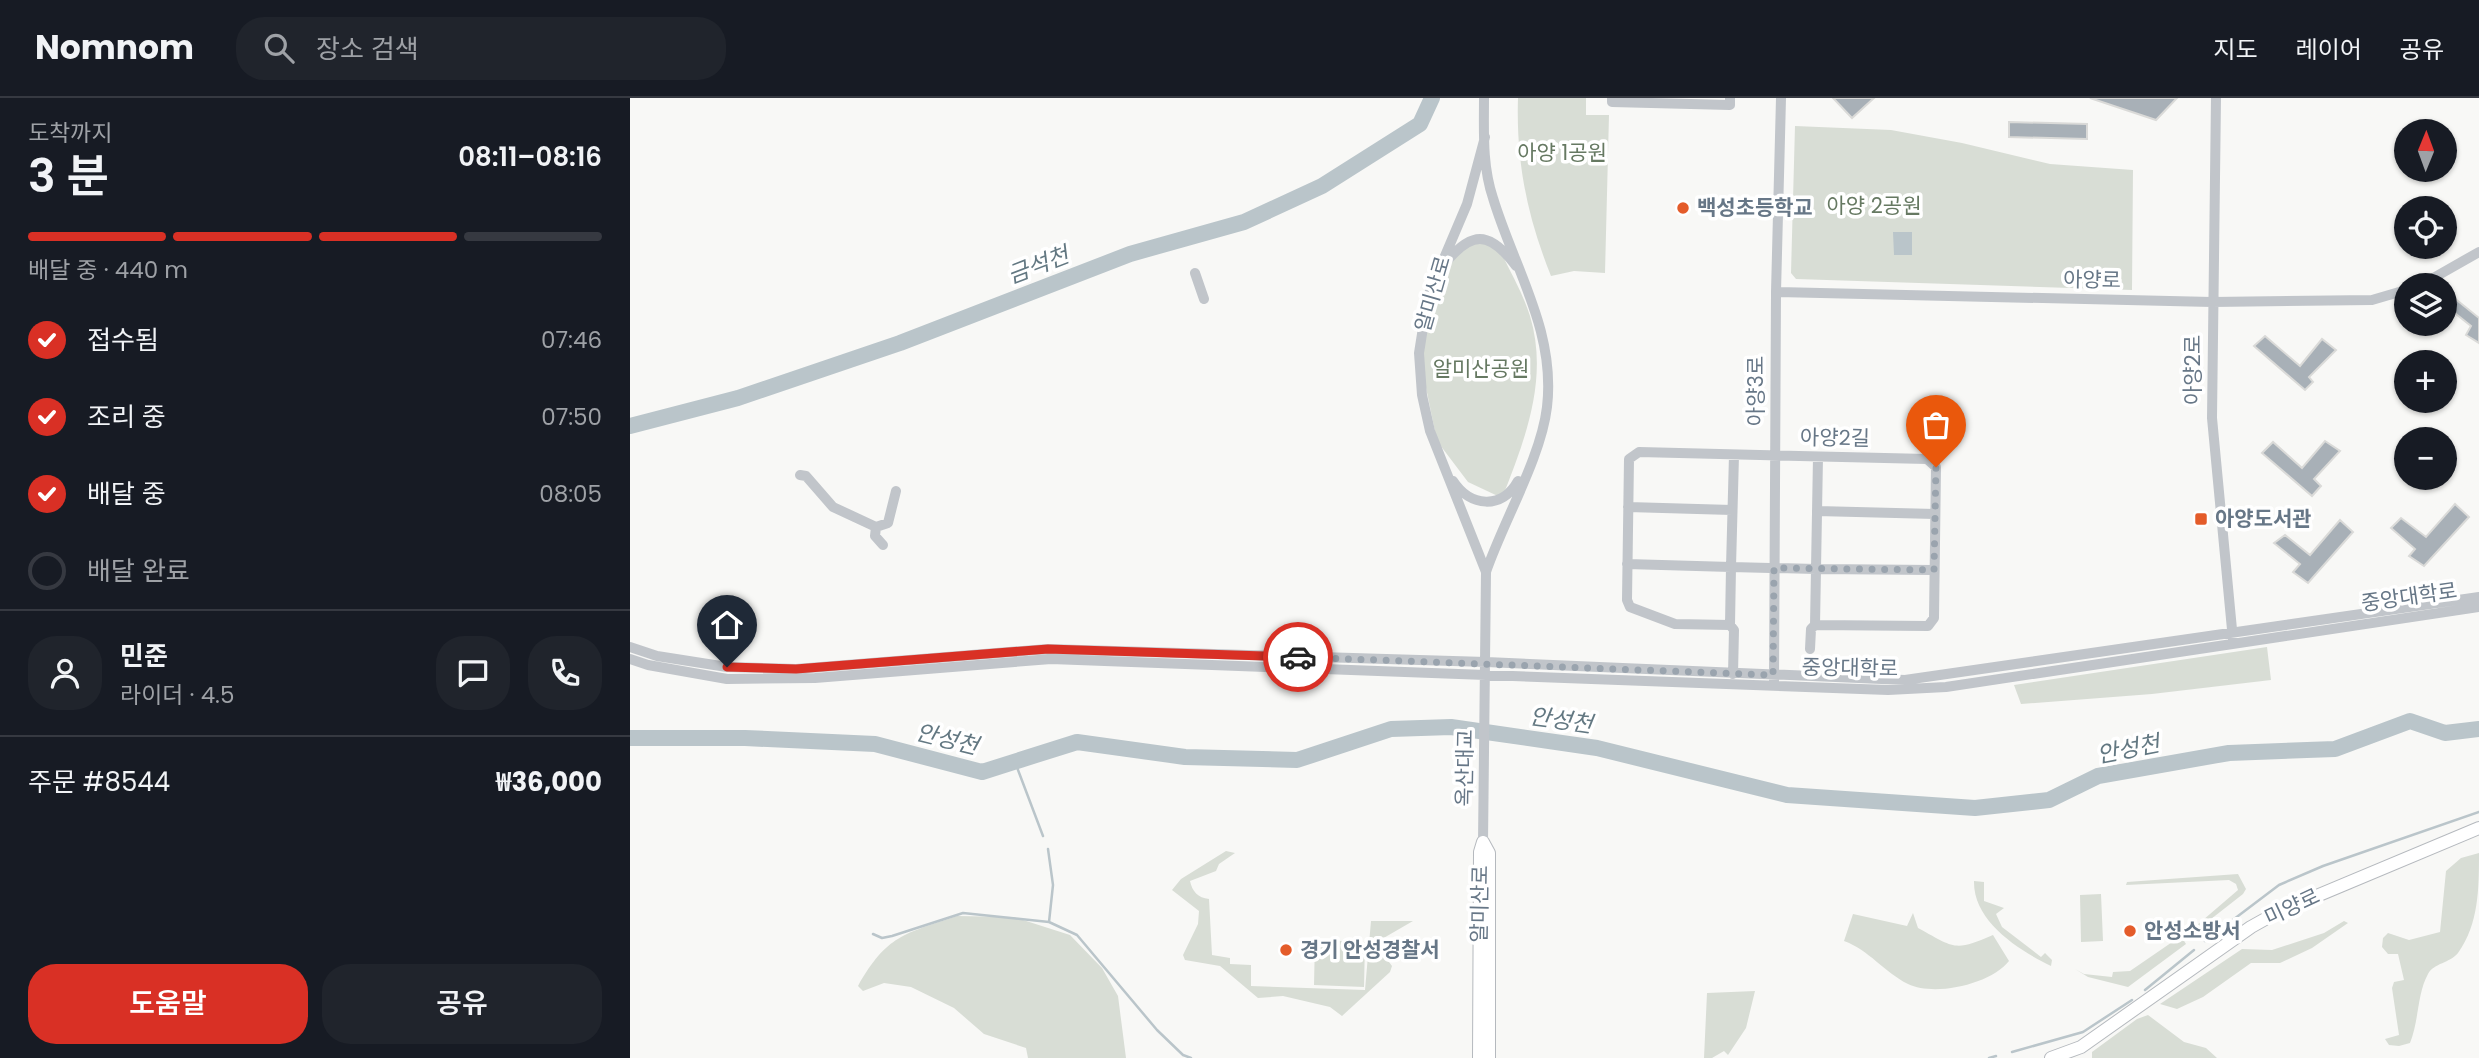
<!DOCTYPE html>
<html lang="ko">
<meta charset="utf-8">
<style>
:root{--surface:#171b24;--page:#20242c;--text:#f1f3f6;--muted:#9ea1a6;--line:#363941;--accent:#d93025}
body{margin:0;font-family:Poppins,"Noto Sans KR",sans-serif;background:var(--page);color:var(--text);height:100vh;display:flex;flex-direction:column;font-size:26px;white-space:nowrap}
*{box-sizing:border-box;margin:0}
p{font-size:23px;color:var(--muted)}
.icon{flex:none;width:38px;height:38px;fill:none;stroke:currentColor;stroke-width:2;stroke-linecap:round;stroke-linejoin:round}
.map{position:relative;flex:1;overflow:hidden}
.panel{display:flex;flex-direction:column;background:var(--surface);width:630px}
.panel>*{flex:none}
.needle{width:46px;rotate:1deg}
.fabs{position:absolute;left:1764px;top:21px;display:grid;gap:14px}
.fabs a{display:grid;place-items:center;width:63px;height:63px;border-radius:50%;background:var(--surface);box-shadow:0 2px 5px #0004;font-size:35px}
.pin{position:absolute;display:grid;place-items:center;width:60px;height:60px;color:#fff;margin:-72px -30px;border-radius:50% 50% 50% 0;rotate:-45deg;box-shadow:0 0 7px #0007}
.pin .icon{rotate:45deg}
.courier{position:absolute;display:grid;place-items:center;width:70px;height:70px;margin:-35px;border:5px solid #d93025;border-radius:50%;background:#fff;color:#222;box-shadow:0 2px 9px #0007}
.overview em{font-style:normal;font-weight:600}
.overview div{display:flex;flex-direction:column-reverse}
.overview{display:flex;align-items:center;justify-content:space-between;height:119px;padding:0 28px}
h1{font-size:46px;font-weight:600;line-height:52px}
.bar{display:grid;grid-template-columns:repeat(4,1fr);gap:10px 7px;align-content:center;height:84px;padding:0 28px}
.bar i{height:9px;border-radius:5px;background:var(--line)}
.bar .active{background:var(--accent)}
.bar p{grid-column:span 4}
.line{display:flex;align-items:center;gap:18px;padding:0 28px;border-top:2px solid var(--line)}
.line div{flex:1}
.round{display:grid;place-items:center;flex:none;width:74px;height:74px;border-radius:28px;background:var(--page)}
ol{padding:0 28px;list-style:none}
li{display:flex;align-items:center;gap:21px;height:77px}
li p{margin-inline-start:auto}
li .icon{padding:7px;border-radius:50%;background:var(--accent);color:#fff;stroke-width:4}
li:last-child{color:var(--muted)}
li i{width:38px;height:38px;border:4px solid var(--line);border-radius:50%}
.button{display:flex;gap:14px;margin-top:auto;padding:14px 28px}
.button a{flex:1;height:80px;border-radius:28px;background:var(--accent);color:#fff;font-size:28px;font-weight:600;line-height:80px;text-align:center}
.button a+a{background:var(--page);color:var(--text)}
header{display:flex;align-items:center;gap:42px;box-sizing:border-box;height:98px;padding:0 35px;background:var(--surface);border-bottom:2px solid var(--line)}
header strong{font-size:33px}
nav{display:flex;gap:38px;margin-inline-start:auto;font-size:24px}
.search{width:490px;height:63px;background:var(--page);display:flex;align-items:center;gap:18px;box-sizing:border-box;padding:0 24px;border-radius:28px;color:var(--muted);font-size:26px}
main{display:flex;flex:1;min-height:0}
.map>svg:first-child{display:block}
</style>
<header>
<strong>Nomnom</strong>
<div class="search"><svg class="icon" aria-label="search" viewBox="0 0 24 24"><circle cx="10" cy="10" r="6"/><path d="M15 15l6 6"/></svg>장소 검색</div>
<nav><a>지도</a><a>레이어</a><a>공유</a></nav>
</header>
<main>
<section class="panel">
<div class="overview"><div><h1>3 분</h1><p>도착까지</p></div><em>08:11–08:16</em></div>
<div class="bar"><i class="active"></i><i class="active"></i><i class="active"></i><i></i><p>배달 중 · 440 m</p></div>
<ol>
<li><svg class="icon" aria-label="check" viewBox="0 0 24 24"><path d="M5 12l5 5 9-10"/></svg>접수됨<p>07:46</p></li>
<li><svg class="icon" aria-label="check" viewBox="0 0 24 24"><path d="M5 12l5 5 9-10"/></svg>조리 중<p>07:50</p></li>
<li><svg class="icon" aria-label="check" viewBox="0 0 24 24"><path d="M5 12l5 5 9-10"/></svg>배달 중<p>08:05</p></li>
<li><i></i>배달 완료</li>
</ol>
<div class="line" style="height:126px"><a class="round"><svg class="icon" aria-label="person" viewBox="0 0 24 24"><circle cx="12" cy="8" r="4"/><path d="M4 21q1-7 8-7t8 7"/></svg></a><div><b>민준</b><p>라이더 · 4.5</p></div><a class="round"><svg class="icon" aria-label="chat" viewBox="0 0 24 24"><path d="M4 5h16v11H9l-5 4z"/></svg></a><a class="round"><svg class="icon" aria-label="phone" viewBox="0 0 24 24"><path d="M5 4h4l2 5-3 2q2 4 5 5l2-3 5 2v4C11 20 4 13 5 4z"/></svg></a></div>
<div class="line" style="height:91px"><div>주문 #8544</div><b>₩36,000</b></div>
<div class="button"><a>도움말</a><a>공유</a></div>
</section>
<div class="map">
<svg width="1849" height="960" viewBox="0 0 1849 960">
<rect width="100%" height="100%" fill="#f8f8f6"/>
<path fill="#d8ddd5" d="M 888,0 L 956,0 L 956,17 L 979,17 L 975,175 L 944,173 L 921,178 C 897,118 886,64 888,0 Z
M 1165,28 L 1261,32 L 1332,45 L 1420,66 L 1503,72 L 1502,192 L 1166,181 L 1161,175 Z
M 844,142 L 869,150 C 879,172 893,195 900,218 C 919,281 895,342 872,400 L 838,384 L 807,343 L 794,280 L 794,230 L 817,155 Z
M 1637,549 L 1641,582 L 1522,596 L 1391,606 L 1384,587 Z
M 596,753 L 605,755 L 589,766 L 586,773 L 560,783 C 562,793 568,800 579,801 L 582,857 L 600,860 L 600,866 L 621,867 L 621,888 L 735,892 L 741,823 L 783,823 L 745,845 L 762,868 L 760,874 L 712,918 L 700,909 L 653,898 L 628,900 L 590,868 L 555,862 L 553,857 L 568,826 L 569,813 L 542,792 L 551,781 Z
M 1849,755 C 1849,790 1849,826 1828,855 C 1820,865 1804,865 1798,876 C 1787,896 1789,923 1780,945 L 1769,948 L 1759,947 L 1755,941 L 1769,937 L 1762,890 L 1764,884 L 1774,882 L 1768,856 L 1758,856 L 1752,849 L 1753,840 L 1758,835 L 1779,842 L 1810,834 L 1816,773 L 1831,760 Z
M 1608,776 L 1616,791 L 1613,796 L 1567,832 L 1566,828 L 1608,792 L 1606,786 L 1599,782 L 1496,787 L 1497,784 Z
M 1344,783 L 1354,784 L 1354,803 L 1374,810 L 1366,816 L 1372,829 L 1411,859 L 1415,855 L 1422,862 L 1421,868 C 1388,852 1343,823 1344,783 Z
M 1471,796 L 1473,843 L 1451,844 L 1450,797 Z
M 1283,815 L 1288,830 C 1325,850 1324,854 1363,837 L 1379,863 C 1361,886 1305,899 1278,886 C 1254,874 1239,852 1214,843 L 1223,816 L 1277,828 Z
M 327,818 L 384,819 L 440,837 L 472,870 L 488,898 L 496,960 L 398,960 L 396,950 L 354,936 L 324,910 L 281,889 L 254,885 L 233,893 L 228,888 C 257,837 274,836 327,818 Z
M 1714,823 L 1718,825 L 1682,850 L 1650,865 L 1621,865 L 1573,899 L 1547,911 L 1530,906 L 1612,851 L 1642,852 L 1694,835 Z
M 1551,838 L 1556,846 L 1498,889 L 1458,879 L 1445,871 L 1454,876 L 1482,879 L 1483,874 L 1500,873 Z
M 685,842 L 735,844 L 734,889 L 684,887 Z
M 1125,893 L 1116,930 L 1098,957 L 1094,953 L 1082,960 L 1074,960 L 1077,895 Z
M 1518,917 L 1554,944 L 1576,950 L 1587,960 L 1462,960 L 1462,954 L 1507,921 Z"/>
<path fill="#bac5ca" d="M 1263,134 L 1282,134 L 1282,157 L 1264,157 Z"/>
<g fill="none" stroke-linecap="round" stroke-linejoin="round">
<path stroke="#bac5ca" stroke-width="2.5" d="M 385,664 L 413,738
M 418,751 L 423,787 L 419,824
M 243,836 L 252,840 L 262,838 L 333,815 L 419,824 L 447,837 L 527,932 L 553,957 L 561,960
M 1575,843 L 1649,787 L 1693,768 L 1849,714
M 1515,892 L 1564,852
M 1382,954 L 1453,934 L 1502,902
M 1359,960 L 1366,958"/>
<path stroke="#bac5ca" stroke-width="16" d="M 0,328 L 108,300 L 270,245 L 500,156 L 614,124 L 692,88 L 790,26 L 802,0
M 0,640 L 115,640 L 245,646 L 352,674 L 447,644 L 555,659 L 667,662 L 761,631 L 821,629 L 967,650 L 1157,697 L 1345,710 L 1419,702 L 1468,678 L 1599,655 L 1705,651 L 1780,623 L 1815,635 L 1849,631"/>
</g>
<path fill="#a8b0b7" stroke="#dadad8" stroke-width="2" d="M 1203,0 L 1244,0 L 1222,20 Z
M 1460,0 L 1547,0 L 1526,22 Z
M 1379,24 L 1457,26 L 1457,41 L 1379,39 Z
M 1823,199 L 1849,220 L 1849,245 L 1836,237 L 1841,228 L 1816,208 Z
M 1635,238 L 1670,268 L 1692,241 L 1706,252 L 1679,279 L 1683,284 L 1675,292 L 1624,248 Z
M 1695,343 L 1710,353 L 1684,381 L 1691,388 L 1682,398 L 1632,355 L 1643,344 L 1672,370 Z
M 1825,406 L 1839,419 L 1794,468 L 1779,458 L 1785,451 L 1761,430 L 1771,420 L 1796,439 Z
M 1710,422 L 1723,434 L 1678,485 L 1663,474 L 1670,466 L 1644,445 L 1655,437 L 1680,457 Z"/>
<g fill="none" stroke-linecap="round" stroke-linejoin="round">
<g stroke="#b5b9be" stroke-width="14">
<path id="major" d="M 853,744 L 859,755 L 859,960
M 849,960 L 850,754 L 853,744
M 1421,960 L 1451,949 L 1621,829 L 1646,815 L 1849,730"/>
</g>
<path stroke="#c1c5ca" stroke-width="10" d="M 854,0 C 854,34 852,67 863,100 C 884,170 926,233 917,309 C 911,360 873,424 856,474
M 982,0 L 982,4 L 1100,7 L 1100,0
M 1586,0 L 1582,320 L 1603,542
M 813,168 C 841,132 859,132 886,168
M 565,175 L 574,201
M 1791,187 L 1849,154
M 1146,194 L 1582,204 L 1742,202 L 1776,192
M 1009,354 L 1297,361 L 1306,369 L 1304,520 L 1298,528 L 1185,527 L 1186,471 L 1101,469 L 1100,527 L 1045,526 L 1000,509 L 997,502 L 999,361 Z
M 1188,359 L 1186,471 L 1304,472
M 170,377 L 176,378 L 203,409 L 246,429 L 245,438 L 253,447
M 823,383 C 840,409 872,412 888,383
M 998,409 L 1102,412
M 1187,413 L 1305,416
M 246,429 L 258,425 L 266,393
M 997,466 L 1101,469 L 1104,357
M 1100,527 L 1104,532 L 1103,576
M 0,549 L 27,558 L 97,569 L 166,571 L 418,551 L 856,564 L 1275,582 L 1849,499
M 1180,551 L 1181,531 L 1185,527
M 0,561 L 18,567 L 97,581 L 185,580 L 421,561 L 1258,592 L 1316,589 L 1849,509
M 1144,582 L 1146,194 L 1151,0
M 853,744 L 856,474 L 800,333 L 792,297 L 789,255 L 798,198 L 837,106 L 855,39"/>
<use href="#major" stroke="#fff" stroke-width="12"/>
</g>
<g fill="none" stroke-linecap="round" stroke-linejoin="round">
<path stroke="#9aa4ae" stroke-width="7" stroke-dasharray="0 12.6" d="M 668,559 L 1143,577 L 1144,470 L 1304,472 L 1306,369"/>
<path stroke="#d93025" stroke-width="9" d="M 97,569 L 166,571 L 418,551 L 668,559"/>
</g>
<g fill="#e45c2a" stroke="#fff" stroke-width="2.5">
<circle cx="1053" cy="110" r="7"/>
<rect x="1564" y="414" width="14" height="14" rx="3.5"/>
<circle cx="1500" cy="833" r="7"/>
<circle cx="656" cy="852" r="7"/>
</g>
<g text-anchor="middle" stroke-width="7" stroke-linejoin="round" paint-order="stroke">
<g font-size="21" fill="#667962" stroke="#fff">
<text x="932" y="62">아양 1공원</text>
<text x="1244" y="115">아양 2공원</text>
<text x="851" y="278">알미산공원</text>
</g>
<g font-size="21" font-weight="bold" fill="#677787" stroke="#fff" text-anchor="start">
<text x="1067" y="117">백성초등학교</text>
<text x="1585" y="428">아양도서관</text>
<text x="1514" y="840">안성소방서</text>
<text x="670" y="859">경기 안성경찰서</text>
</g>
<g font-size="21" fill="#677787" stroke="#fff">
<text transform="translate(1462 182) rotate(1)" y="7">아양로</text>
<text transform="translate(803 196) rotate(-74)" y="7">알미산로</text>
<text transform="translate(1563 272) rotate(-90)" y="7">아양2로</text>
<text transform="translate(1126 293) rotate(-90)" y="7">아양3로</text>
<text transform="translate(1205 340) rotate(1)" y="7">아양2길</text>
<text transform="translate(1779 499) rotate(-8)" y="7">중앙대학로</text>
<text transform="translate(1220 570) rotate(1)" y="7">중앙대학로</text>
<text transform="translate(835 670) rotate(-89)" y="7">옥산대교</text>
<text transform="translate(850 806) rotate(-89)" y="7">알미산로</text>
<text transform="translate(1662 809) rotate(-25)" y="7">미양로</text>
</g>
<g font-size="23" font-style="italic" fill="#637882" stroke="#fff">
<text transform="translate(408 167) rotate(-21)" y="8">금석천</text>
<text transform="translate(931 622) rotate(8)" y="8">안성천</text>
<text transform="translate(317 641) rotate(14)" y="8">안성천</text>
<text transform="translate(1498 651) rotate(-11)" y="8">안성천</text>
</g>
</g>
</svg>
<div class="fabs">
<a><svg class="needle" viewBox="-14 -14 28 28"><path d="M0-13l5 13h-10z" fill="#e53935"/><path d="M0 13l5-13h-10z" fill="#9ea1a6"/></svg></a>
<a><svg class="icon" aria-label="locate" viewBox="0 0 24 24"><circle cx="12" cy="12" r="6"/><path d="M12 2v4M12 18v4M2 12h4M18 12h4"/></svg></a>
<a><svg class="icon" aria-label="layers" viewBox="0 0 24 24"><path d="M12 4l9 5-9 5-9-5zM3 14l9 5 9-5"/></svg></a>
<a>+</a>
<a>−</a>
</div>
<div class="pin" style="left:1306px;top:369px;background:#ea580c"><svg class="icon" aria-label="bag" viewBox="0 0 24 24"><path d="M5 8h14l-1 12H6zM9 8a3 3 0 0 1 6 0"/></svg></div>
<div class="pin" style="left:97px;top:569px;background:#1f2937"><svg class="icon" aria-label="home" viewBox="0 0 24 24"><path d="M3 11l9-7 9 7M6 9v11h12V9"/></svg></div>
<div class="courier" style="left:668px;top:559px"><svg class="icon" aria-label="car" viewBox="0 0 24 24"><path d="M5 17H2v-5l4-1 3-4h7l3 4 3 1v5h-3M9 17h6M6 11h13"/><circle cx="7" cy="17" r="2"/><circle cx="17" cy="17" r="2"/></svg></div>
</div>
</main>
